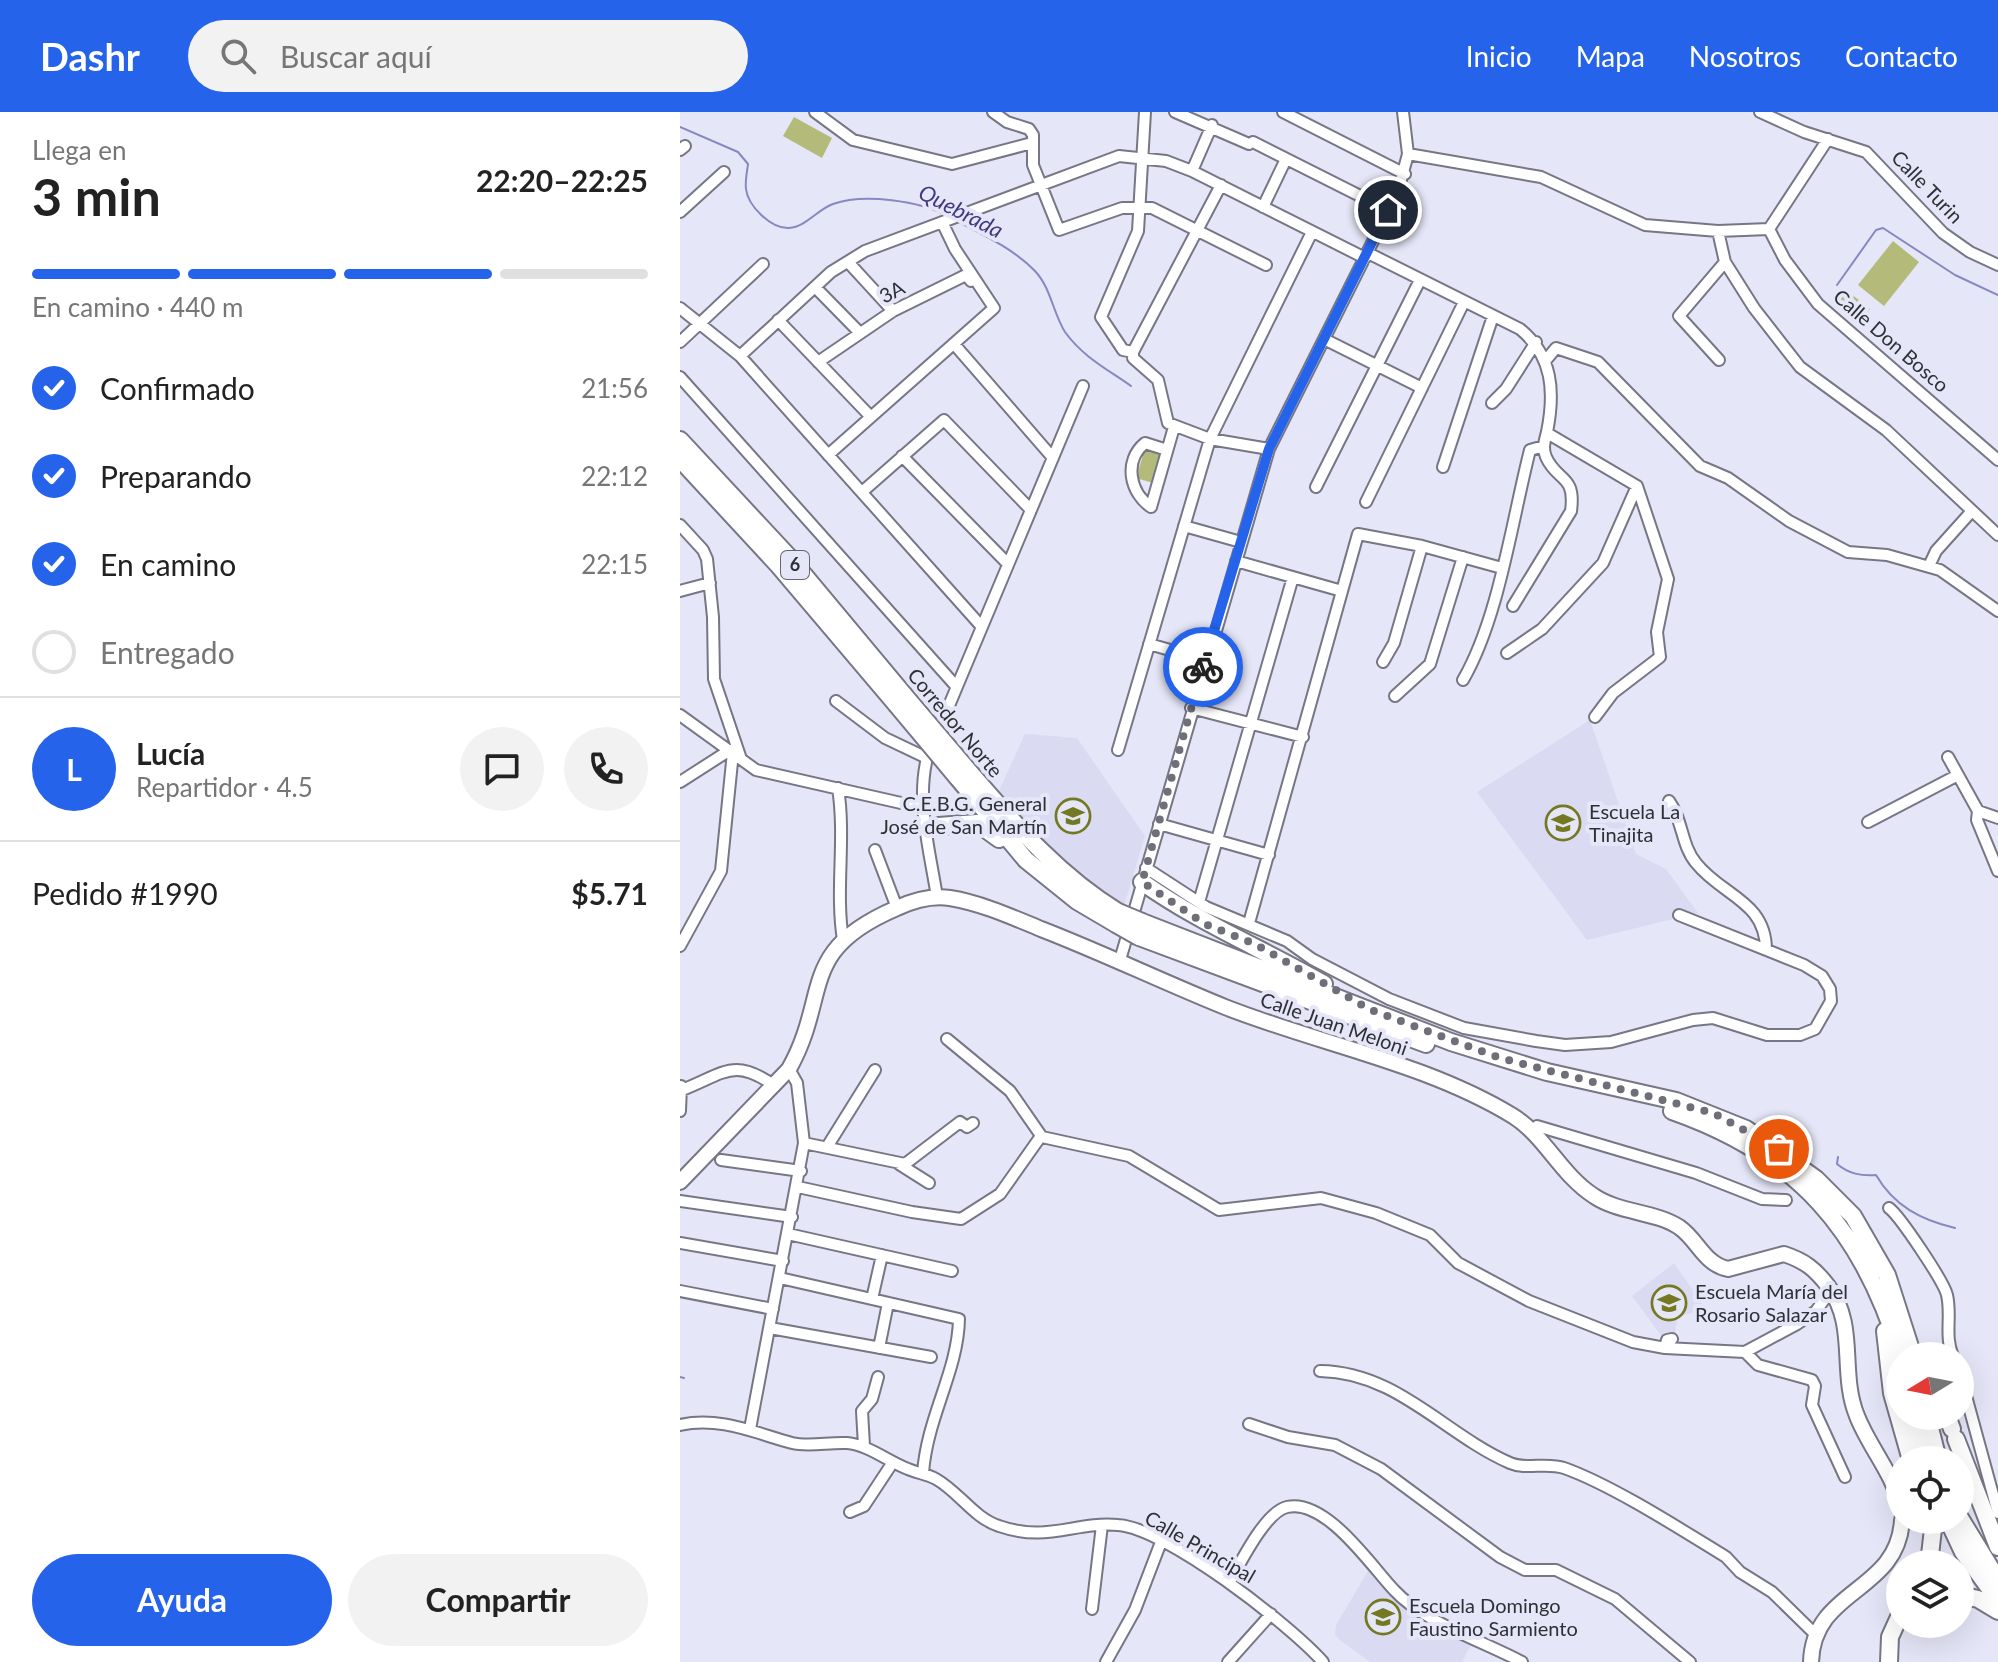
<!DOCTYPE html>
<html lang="es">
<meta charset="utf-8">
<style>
:root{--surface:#fff;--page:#f2f2f2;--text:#222;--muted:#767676;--line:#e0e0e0;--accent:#2563eb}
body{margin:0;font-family:Lato,sans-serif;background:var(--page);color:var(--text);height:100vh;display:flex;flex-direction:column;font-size:30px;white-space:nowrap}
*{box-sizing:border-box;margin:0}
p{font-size:26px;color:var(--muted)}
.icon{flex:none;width:44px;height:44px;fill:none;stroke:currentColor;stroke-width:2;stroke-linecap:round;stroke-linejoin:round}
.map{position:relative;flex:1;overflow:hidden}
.side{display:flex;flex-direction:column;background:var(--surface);width:680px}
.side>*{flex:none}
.needle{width:52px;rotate:260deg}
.buttons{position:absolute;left:1206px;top:1230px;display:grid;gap:16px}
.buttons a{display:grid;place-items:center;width:88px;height:88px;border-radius:50%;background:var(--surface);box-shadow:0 8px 32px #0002;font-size:40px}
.pin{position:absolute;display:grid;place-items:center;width:68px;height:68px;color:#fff;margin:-34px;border:4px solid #fff;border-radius:50%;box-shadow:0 2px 8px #0007}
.courier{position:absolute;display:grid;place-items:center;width:80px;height:80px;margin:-40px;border:6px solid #2563eb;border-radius:50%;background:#fff;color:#222;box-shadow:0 2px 10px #0007}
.overview em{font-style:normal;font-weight:700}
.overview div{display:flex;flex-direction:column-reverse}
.overview{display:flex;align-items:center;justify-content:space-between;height:136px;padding:0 32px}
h1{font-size:52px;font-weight:700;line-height:60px}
.bar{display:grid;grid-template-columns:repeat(4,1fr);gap:12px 8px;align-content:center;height:96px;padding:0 32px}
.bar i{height:10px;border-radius:6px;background:var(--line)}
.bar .selected{background:var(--accent)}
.bar p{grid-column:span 4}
.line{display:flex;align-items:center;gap:20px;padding:0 32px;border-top:2px solid var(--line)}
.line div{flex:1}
.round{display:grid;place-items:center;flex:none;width:84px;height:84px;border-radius:42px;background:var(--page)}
ol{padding:0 32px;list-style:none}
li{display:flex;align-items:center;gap:24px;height:88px}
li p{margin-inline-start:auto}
li .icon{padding:8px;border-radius:50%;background:var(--accent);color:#fff;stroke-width:4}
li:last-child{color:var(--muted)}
li i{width:44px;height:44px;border:4px solid var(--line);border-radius:50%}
.primary-button{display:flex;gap:16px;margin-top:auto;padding:16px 32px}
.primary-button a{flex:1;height:92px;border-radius:48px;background:var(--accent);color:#fff;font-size:32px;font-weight:700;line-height:92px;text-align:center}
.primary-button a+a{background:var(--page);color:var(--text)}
header{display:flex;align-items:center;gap:48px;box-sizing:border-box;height:112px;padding:0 40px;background:var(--accent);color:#fff}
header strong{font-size:38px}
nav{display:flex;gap:44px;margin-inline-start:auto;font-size:28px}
.search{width:560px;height:72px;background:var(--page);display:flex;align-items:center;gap:20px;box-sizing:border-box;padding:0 28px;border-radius:44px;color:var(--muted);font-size:30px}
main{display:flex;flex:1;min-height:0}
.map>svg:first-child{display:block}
</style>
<header>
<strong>Dashr</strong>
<div class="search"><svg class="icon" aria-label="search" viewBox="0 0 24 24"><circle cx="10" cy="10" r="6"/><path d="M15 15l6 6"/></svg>Buscar aquí</div>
<nav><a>Inicio</a><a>Mapa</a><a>Nosotros</a><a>Contacto</a></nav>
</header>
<main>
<section class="side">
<div class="overview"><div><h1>3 min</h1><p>Llega en</p></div><em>22:20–22:25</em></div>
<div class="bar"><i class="selected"></i><i class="selected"></i><i class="selected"></i><i></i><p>En camino · 440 m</p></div>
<ol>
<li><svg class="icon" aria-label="check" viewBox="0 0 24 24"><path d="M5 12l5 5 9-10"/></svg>Confirmado<p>21:56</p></li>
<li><svg class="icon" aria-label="check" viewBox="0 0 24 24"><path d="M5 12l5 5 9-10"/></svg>Preparando<p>22:12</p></li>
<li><svg class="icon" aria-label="check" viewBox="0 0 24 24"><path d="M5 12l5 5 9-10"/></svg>En camino<p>22:15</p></li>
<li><i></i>Entregado</li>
</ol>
<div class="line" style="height:144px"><b class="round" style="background:var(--accent);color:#fff">L</b><div><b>Lucía</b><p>Repartidor · 4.5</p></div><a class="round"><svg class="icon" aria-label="chat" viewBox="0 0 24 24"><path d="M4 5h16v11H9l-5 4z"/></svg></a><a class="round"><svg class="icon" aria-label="phone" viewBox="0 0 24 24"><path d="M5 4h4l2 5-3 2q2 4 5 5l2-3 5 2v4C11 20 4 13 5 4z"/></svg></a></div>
<div class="line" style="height:104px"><div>Pedido #1990</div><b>$5.71</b></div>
<div class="primary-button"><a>Ayuda</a><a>Compartir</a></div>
</section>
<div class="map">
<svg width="1318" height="1550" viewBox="0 0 1318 1550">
<rect width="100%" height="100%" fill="#e5e6f7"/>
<path fill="#dadaf2" d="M 910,608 L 956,742 L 986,757 L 1018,801 L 907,828 L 797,680 Z
M 345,622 L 397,626 L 465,724 L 444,794 L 369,739 L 317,683 Z
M 994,1151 L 1026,1197 L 997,1205 L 995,1224 L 983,1226 L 952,1184 Z
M 691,1454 L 714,1483 L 792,1531 L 782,1550 L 690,1550 L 660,1528 L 655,1523 L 656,1513 Z"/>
<path fill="#b4bb7a" d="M 114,5 L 152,26 L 142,46 L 103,24 Z
M 1213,129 L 1239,150 L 1204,194 L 1178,173 Z
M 1165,177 L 1190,197 L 1179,211 L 1154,191 Z
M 465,337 L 482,343 L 473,371 L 456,366 Z"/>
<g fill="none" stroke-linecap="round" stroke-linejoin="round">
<path stroke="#8887c2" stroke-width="2" d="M 0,15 L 58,40 L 68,52 C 67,60 65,69 66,77 C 68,94 91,117 109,116 C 126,115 138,97 153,92 C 184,81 240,89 268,104
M 277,109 C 304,123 335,138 355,159 C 371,176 373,201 385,220 C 403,245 427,257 451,274
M 1157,173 L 1196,118 L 1203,116 L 1275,163 L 1318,183
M 1158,1045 L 1157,1052 C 1169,1062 1181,1064 1196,1063 C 1214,1094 1241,1108 1275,1116
M 0,1265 L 4,1266"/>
<g stroke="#767685" stroke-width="14">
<path id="minor" d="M 135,0 L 173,28 L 272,52 L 352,31
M 313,0 L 327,10 L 349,17 L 353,23 L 353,53 L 379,118 L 442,96 L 472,96 L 586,153
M 465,0 L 458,119 L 421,205 L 443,238 L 453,240 L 453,246 L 478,268 L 488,311 L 530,327 L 589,337
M 495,0 L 569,32
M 603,0 L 725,62
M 1080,0 L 1124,20 L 1186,40 L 1263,121 L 1290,140 L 1318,153
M 573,30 L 708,98
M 0,38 L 5,34
M 728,42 L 861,65 L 965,113 L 1038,119 L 1089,117 L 1105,148 L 1138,192 L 1318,348
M 512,59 L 532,13
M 583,95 L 606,47
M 0,100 L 44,60
M 1089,117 L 1148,27
M 1038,119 L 1045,150 L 1074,196 L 1120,255 L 1206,318 L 1318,423
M 688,141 L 840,217 C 873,244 875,280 867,320 C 865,328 862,336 866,345 C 877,370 896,362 891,399 L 833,494
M 168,150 L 213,199
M 135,175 L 179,220
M 0,196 L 60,244 L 302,515
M 98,208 L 191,305
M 644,227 L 742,276
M 0,230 L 83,152
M 274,232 L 373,346
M 453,240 L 541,73
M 60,244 L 151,160 L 185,139 L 439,44 L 486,49 L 512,59 L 685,146
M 866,248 L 876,236 L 918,250 L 1020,354 L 1048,366 L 1109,409 L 1168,440 L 1207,443 L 1260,458 L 1318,499
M 1039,248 L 999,204 L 1045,150
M 138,250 L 213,199 L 286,163 L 291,169
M 0,265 L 275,573
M 812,291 L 826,277 L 856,230
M 867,321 L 957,374 L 988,467 L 977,520 L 980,545 L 933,581 L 915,605
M 487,338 L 465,331 C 443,349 450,381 471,395 L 494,315
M 148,343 L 314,196 L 275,137 L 262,110
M 222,344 L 328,452
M 763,355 L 813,204
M 636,375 L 740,168
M 182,380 L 264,308 L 351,398
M 686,390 L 784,190
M 0,413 L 23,438 L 27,447 L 33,505 L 34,567 L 60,644
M 504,414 L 561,430
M 556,449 L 662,479
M 1249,454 L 1256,439 L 1291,400
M 0,479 L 30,471
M 469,532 L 525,548
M 827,541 L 862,517 L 923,451 L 957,374
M 703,550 L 714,531 L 742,434
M 783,568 C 819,506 832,408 850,338 L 864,334
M 715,584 L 750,552 L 783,445
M 156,589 L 205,626 L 247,646
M 511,596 L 623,625
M 0,603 L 76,658 L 243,696
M 438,638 L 530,327 L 632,120
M 1268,645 L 1298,699 L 1297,708 L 1318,759
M 0,670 L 50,638
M 158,676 C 166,727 155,778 163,828
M 989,689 C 1003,708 1001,733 1016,751 C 1042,784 1086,789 1086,838
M 1298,699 L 1318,706
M 1188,710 L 1278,663
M 479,712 L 589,743
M 195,738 L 217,796
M 466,756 L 526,795 L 607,829 L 632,847 L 709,887 L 784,916 L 856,929 L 885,933 L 931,930 L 1013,908 L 1033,906 L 1087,923 L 1120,923 L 1135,917 L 1151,889 L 1150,877 L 1142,864 L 1124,853 L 999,803
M 257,785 C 250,740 236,691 247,646 L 403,274
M 519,790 L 613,465
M 569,811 L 678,422 L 742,434 L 822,456
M 0,834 L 41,759 L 53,640
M 440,848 L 589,337 L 718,79 L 728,42 L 723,0
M 267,927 L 330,979 L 362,1025 L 449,1044 L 539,1098 L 641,1086 L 696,1101 L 750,1123 L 778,1151 L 849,1189 L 953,1230 L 985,1236 L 1065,1240 L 1117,1212 L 1136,1199 L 1151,1178
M 2,978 C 45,961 54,945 95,974
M 0,999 L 1,974
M 851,1019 L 857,1014 L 1016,1061 L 1082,1087 L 1106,1088
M 124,1031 L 225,1052 L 280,1010 L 287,1015 L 293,1011
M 147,1035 L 195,958
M 41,1048 L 121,1059
M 219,1052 L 249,1071
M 118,1075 L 232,1100 L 281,1107 L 320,1082 L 361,1024
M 0,1089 L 112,1105
M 1209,1096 C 1220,1104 1264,1170 1267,1183 C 1272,1204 1264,1224 1273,1244
M 108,1122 L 272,1159
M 0,1131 L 103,1149
M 100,1166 L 279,1207 C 278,1259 247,1305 243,1361
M 0,1179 L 93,1197
M 192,1187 L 202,1143
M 90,1216 L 251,1245
M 199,1236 L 208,1191
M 985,1236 L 987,1228 L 992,1227
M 1065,1240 L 1078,1253 L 1132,1268 L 1135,1274 L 1132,1293 L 1165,1365
M 640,1259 C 717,1260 764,1322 830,1351 C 846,1358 867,1350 884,1356 C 932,1373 1002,1418 1046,1445 L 1060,1460 L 1092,1480 L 1135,1522
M 1280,1262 L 1318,1401
M 569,1312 L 608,1325 L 655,1333 L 701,1357 L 820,1445 L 845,1458 L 876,1458 L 935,1487 L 1010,1550
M 0,1313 C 39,1304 75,1321 112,1331 C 129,1335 149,1330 167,1331 C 189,1333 207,1349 228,1357 C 237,1361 247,1362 256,1367 C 279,1380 294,1406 319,1414 C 368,1431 395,1409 438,1413 C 486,1416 610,1513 643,1550
M 70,1317 L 124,1031 L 117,971 L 109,957
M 184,1334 L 182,1299 L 192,1287 L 198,1265
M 170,1400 L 184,1394 L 213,1350
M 549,1471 C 560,1452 585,1400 607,1395 C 646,1386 692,1455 714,1478 C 743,1510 803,1529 842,1550
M 412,1497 L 422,1413
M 426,1550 L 455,1498 L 481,1430
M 548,1550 L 591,1502"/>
</g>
<g stroke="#767685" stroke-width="18">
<path id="major" d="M 0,1070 L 109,957 C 151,882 116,839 217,796 C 234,788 251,783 270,786 C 301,791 332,805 361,817 C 423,841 483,870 545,895 C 639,932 746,951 833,1004 C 865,1024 881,1063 914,1084 C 939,1101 974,1099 999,1115 C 1018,1128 1024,1152 1048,1157 L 1104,1142 C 1125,1149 1135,1157 1148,1174 C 1178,1214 1159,1260 1177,1304 C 1189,1335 1213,1361 1220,1393
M 1131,1550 C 1133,1476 1218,1481 1222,1408"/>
</g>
<g stroke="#767685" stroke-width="20">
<path id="highway" d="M 0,328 L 108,444 L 224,583
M 0,347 L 99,454 L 216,592
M 286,656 C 333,710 376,762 438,800
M 277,665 L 346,748 L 397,789 L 436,812
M 246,715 L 297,711 L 319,727
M 462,770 C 520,811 583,837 644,872
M 462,810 L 771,930 L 867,960 L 996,989 L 1066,1017 L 1136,1067 L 1173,1104 L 1207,1163 L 1233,1244
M 459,825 L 746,932
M 992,999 C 1118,1043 1183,1118 1221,1244
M 1205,1219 L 1212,1281 L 1231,1348
M 1235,1304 L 1246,1348
M 1247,1304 L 1258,1348
M 1267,1304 L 1272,1317
M 1276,1327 L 1318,1435
M 1280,1406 L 1318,1468
M 1268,1408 L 1283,1440 L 1318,1488
M 1249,1452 L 1254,1408
M 1280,1483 L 1298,1487 L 1318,1499
M 1209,1550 L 1210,1525 L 1220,1503"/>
</g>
<use href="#minor" stroke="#fff" stroke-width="10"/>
<use href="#major" stroke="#fff" stroke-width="14"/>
<use href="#highway" stroke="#fff" stroke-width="16"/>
<g stroke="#767685" stroke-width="20" stroke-linecap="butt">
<path id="highway-bridge" d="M 224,583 L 286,656
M 216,592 L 277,665
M 438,800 L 462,810
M 436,812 L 459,825"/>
</g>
<use href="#highway-bridge" stroke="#fff" stroke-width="16"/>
</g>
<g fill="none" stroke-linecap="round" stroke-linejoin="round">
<path stroke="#6f6f7a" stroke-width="8" stroke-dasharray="0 14.4" d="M 523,555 L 462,770 L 525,812 L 575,832 L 691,898 L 820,946 L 1033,1001 L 1099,1037"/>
<path stroke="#2563eb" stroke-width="10" d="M 523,555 L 589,337 L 708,98"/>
</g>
<defs>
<g id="school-ring" transform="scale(1.8)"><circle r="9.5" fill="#e5e6f7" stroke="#737821" stroke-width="1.5"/><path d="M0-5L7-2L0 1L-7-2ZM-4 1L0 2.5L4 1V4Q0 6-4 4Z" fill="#737821"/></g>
</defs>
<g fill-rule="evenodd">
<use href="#school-ring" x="393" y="704"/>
<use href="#school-ring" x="883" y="711"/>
<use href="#school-ring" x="989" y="1191"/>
<use href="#school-ring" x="703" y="1505"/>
</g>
<g text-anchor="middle" stroke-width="8" stroke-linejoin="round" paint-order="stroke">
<rect fill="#e5e6f7" stroke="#666670" stroke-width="2" x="101" y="439" width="28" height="28" rx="6"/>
<g font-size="18" font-weight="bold" fill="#2f2f36">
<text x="115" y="459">6</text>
</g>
<g font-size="20" fill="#2f2f36" stroke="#e5e6f7">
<text transform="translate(1247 75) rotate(46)" y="7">Calle Turin</text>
<text transform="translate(212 180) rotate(-28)" y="7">3A</text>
<text transform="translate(1211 229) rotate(41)" y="7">Calle Don Bosco</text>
<text transform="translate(275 611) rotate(50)" y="7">Corredor Norte</text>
<text transform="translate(654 912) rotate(19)" y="7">Calle Juan Meloni</text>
<text transform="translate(520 1435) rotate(30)" y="7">Calle Principal</text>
</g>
<g font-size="20" fill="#2f2f36" stroke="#e5e6f7" text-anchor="start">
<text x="367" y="699" text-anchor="end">C.E.B.G. General<tspan x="367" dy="23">José de San Martín</tspan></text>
<text x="909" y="707">Escuela La<tspan x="909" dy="23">Tinajita</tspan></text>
<text x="1015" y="1187">Escuela María del<tspan x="1015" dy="23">Rosario Salazar</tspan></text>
<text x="729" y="1501">Escuela Domingo<tspan x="729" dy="23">Faustino Sarmiento</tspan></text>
</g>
<g font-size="22" font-style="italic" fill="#413981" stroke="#e5e6f7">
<text transform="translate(281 99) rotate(27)" y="8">Quebrada</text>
</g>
</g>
</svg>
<div class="buttons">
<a><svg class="needle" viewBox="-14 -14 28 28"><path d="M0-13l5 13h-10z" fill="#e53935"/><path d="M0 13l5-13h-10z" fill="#767676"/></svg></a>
<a><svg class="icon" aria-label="locate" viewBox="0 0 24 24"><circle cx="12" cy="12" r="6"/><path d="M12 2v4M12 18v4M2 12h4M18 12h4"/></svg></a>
<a><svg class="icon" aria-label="layers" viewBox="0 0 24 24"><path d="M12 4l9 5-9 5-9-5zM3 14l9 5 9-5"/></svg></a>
</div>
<div class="pin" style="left:1099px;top:1037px;background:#ea580c"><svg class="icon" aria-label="bag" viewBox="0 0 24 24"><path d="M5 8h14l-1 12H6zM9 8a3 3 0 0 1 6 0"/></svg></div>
<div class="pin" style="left:708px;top:98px;background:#1f2937"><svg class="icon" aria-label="home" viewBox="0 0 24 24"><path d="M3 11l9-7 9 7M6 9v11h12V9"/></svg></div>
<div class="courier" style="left:523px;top:555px"><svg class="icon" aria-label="bike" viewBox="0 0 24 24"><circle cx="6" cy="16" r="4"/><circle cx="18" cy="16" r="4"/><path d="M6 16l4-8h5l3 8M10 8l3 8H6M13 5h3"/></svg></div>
</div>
</main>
